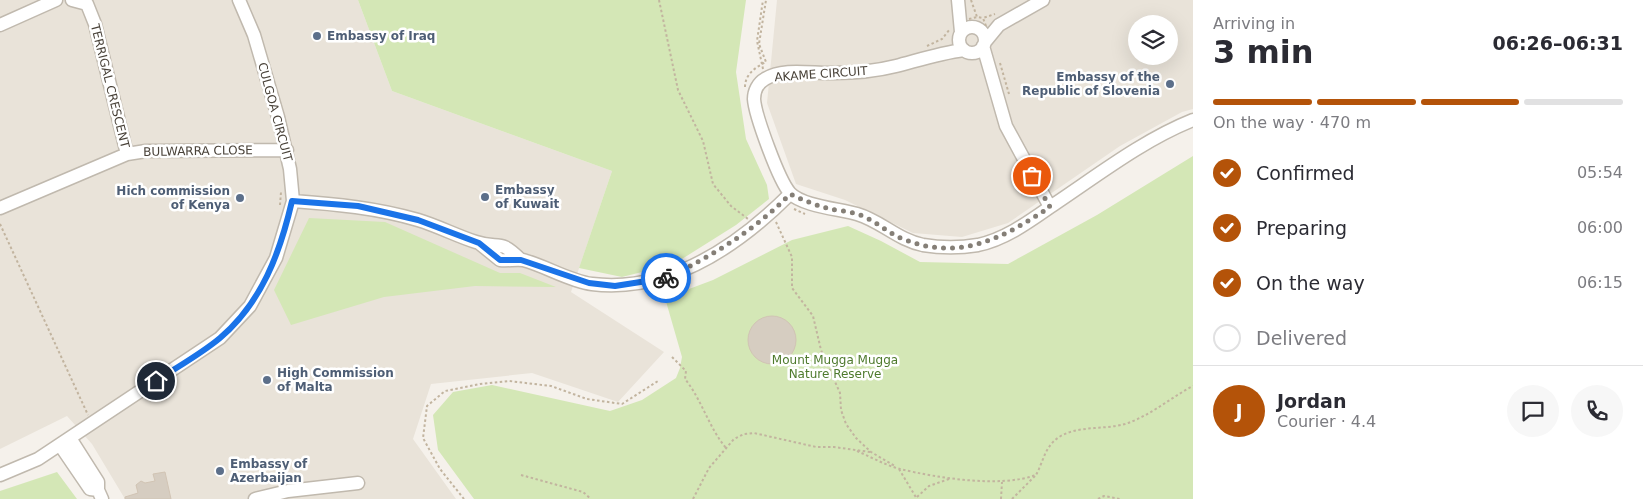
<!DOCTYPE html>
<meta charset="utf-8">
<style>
:root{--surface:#fff;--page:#f7f7f7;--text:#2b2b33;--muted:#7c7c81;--line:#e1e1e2;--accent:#b45309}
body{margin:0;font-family:"DejaVu Sans",sans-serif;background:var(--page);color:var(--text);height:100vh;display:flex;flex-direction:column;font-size:19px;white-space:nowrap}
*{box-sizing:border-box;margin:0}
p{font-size:16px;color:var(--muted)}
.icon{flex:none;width:28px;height:28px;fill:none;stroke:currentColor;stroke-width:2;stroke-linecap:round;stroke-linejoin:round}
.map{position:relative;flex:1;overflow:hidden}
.side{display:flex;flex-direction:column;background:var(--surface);width:450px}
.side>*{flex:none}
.tools{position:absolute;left:1128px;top:15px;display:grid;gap:10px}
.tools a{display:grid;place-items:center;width:50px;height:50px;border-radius:50%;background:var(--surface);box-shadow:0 5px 20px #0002;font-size:25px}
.pin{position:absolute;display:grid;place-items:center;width:42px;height:42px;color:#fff;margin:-21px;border:2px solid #fff;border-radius:50%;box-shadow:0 1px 5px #0007}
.courier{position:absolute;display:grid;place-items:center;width:50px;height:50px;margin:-25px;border:4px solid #1a73e8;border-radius:50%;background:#fff;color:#222;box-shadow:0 1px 6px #0007}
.overview em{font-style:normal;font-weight:700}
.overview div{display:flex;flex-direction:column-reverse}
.overview{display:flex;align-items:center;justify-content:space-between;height:85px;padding:0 20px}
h1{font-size:32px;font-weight:700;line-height:38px}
.bar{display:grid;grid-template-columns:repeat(4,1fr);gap:8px 5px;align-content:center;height:60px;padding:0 20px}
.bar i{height:6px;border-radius:4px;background:var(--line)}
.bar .selected{background:var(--accent)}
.bar p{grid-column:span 4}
.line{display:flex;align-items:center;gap:12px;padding:0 20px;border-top:1px solid var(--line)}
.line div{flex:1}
.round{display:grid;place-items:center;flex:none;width:52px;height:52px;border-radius:26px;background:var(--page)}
ol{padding:0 20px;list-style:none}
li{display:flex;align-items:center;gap:15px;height:55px}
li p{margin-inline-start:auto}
li .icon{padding:5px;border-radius:50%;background:var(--accent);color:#fff;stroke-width:4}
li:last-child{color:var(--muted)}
li i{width:28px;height:28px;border:2px solid var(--line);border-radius:50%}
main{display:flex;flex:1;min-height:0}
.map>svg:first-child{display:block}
</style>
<main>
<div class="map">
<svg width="1193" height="499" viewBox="0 0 1193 499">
<rect width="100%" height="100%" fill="#f5f1eb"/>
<path fill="#e9e3d9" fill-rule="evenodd" d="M 0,0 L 358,0 L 392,91 L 612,171 L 571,292 L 664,352 L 618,402 L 532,373 L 431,384 L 413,439 L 456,499 L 125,499 L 92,444 L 67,416 L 0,449 Z
M 777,0 L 1193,0 L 1193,109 L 1182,112 L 1120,146 L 1008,223 L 962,237 L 913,233 L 845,200 L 796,184 L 767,103 ZM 1136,24 L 1169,24 L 1169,56 L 1136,56 Z"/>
<path fill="#d4e7b6" d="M 358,0 L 746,0 L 736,72 L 746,139 L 767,185 L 769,199 L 736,225 L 674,264 L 622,277 L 579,268 L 612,171 L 392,91 Z
M 1193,156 L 1193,499 L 474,499 L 438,450 L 433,415 L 453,392 L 492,385 L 610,411 L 642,400 L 676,378 L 680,368 L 682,357 L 665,298 L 713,280 L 792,240 L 848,226 L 881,241 L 920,262 L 1008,264 L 1097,215 Z
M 309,218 L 385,222 L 500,273 L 520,273 L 556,287 L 475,286 L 384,297 L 291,325 L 274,290 Z
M 57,472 L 77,499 L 0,499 L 0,491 Z"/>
<path fill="#d6cdc1" stroke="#d1c4b4" d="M748 340a24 24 0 1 1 48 0a24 24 0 1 1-48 0Z
M 165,472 L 171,499 L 125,499 L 125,497 L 138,493 L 136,485 L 141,481 L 145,483 L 155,481 L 153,474 Z"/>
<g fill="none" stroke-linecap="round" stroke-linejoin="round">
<g stroke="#c0b9ae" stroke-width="15">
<path id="minor" d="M 72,0 L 87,4 L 95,24 L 127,154
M 958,0 L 961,32
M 0,25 L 56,0
M959 40a13 13 0 1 1 26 0a13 13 0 1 1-26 0Z
M 985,42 L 999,25 L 1043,0
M 983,46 L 1006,126 L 1050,207
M 964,50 C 940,53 919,60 896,66 C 876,71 855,73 834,73 C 814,74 783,67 765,79 C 758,83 754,91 754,99 C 755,115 779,181 790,193 C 802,206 840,209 857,214 C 881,221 898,240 923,245 C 941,248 960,248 978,245 C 1006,239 1030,221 1053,205 C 1098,175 1143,140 1193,120
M 293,201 C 335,204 377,208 418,220 C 438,226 457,236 476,242 C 500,250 498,237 521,260
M 0,208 L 127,154 L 146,151 L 287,150
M 479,243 L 500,260 C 508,261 515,259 523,260 C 546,266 569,281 592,284 C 669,293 738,246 790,194
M 70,438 L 98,482 L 98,490 L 102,499
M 60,445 L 90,489 L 98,490
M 0,475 L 38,459 L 220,338 L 250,306 L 276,258 L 293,201 L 290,169 L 278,117 L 254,35 L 239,0
M 255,499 L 288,491 L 358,483"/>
</g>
<path stroke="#c2b49f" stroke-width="2" stroke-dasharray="2.5 2.5" stroke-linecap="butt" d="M 659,0 L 678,90 L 703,141 L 713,184 L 731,206 L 748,219
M 971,0 L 977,17 L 983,18
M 969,19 L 977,17
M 986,26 L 983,18 L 995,14
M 927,46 L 942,39 L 950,29
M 1000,63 L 1009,94
M 763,69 L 757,41 L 763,0
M 745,87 C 745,74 756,67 766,62 L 759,44 L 766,0
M 280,205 L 281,192
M 794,209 L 805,214
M 776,222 L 792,257 L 792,288 L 813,316 L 821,350 L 840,393 L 841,410 L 846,424 L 856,438 L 871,452 L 895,466
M 0,224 L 88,415
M 672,357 L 686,371 L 685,379 C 702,400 709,428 726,448
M 857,451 C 871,457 885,465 900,469 C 938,478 1000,488 1036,475 C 1041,466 1044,454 1049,447 C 1065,423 1101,431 1125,424 C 1150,416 1170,398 1193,386
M 899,469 L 917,499
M 521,475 L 583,492 L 591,499
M 917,497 L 929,486 L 949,479
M 464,499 L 440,469 L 423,438 L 427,406 L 445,391 L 480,384 L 509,381 L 551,386 L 587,399 L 622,404 L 658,381
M 693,499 L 709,468 L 734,439 L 744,434 L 754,433 L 816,447 L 834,447 L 870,452
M 1001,499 L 1002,482
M 1012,499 L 1035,476
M 1098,499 L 1104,496 L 1120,499"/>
<use href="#minor" stroke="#fff" stroke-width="12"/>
</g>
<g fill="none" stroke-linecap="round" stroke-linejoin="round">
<path stroke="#857f77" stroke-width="5" stroke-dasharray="0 9" d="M 666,278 C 712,256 754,231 790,194 C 803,200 815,205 830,209 C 839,211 850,211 860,215 C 876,221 888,233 903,239 C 960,262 1003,238 1050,207 L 1032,176"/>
<path stroke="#1a73e8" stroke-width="6" d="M 156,381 C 177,367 201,354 220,338 C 262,302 280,253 292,201 L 358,206 L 418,220 L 479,243 L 500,260 L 521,260 L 589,283 L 615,286 L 666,278"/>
</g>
<g fill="#5c6f8a" stroke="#fff" stroke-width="2">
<circle cx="317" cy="36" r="5"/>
<circle cx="1170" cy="84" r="5"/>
<circle cx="485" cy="197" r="5"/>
<circle cx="240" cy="198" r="5"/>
<circle cx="267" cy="380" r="5"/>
<circle cx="220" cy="471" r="5"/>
</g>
<g text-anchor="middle" stroke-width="5" stroke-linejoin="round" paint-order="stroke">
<g font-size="12" font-weight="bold" fill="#4e5e75" stroke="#fff" text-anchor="start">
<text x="327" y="40">Embassy of Iraq</text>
<text x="1160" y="81" text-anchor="end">Embassy of the<tspan x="1160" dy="14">Republic of Slovenia</tspan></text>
<text x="495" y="194">Embassy<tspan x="495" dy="14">of Kuwait</tspan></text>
<text x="230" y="195" text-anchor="end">Hich commission<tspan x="230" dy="14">of Kenya</tspan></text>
<text x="277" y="377">High Commission<tspan x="277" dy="14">of Malta</tspan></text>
<text x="230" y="468">Embassy of<tspan x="230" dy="14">Azerbaijan</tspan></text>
</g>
<g font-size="12" fill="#494239" stroke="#fff">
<text transform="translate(821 74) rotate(-4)" y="4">AKAME CIRCUIT</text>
<text transform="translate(110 86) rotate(76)" y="4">TERRIGAL CRESCENT</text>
<text transform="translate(275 112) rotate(75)" y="4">CULGOA CIRCUIT</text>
<text transform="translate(198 151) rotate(-1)" y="4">BULWARRA CLOSE</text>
</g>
<g font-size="12" fill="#4e7a2d" stroke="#fff">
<text x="835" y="364">Mount Mugga Mugga<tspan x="835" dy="14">Nature Reserve</tspan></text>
</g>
</g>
</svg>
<div class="tools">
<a><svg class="icon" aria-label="layers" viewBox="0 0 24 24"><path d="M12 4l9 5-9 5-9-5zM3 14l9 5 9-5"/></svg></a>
</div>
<div class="pin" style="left:1032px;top:176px;background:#ea580c"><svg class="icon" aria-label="bag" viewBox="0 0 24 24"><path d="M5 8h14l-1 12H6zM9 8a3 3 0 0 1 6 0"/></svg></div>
<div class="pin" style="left:156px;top:381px;background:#1f2937"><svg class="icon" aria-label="home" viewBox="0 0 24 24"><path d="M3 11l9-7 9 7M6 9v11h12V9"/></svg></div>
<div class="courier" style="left:666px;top:278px"><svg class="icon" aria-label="bike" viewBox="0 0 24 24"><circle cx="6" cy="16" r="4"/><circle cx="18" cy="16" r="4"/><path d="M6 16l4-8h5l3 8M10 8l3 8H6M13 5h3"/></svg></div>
</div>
<section class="side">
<div class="overview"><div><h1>3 min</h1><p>Arriving in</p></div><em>06:26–06:31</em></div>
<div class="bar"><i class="selected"></i><i class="selected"></i><i class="selected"></i><i></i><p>On the way · 470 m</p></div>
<ol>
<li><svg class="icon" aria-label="check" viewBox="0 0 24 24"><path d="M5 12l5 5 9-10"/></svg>Confirmed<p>05:54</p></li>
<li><svg class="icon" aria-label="check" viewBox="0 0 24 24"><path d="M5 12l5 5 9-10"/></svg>Preparing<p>06:00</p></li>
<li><svg class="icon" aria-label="check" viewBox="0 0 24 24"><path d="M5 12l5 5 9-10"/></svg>On the way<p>06:15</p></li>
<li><i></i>Delivered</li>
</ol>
<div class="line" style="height:90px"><b class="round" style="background:var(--accent);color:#fff">J</b><div><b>Jordan</b><p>Courier · 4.4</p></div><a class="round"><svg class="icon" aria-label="chat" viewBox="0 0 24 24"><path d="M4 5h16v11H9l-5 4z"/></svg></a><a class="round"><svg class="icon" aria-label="phone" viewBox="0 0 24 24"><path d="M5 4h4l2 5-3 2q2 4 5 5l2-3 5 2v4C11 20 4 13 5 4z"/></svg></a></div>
</section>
</main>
